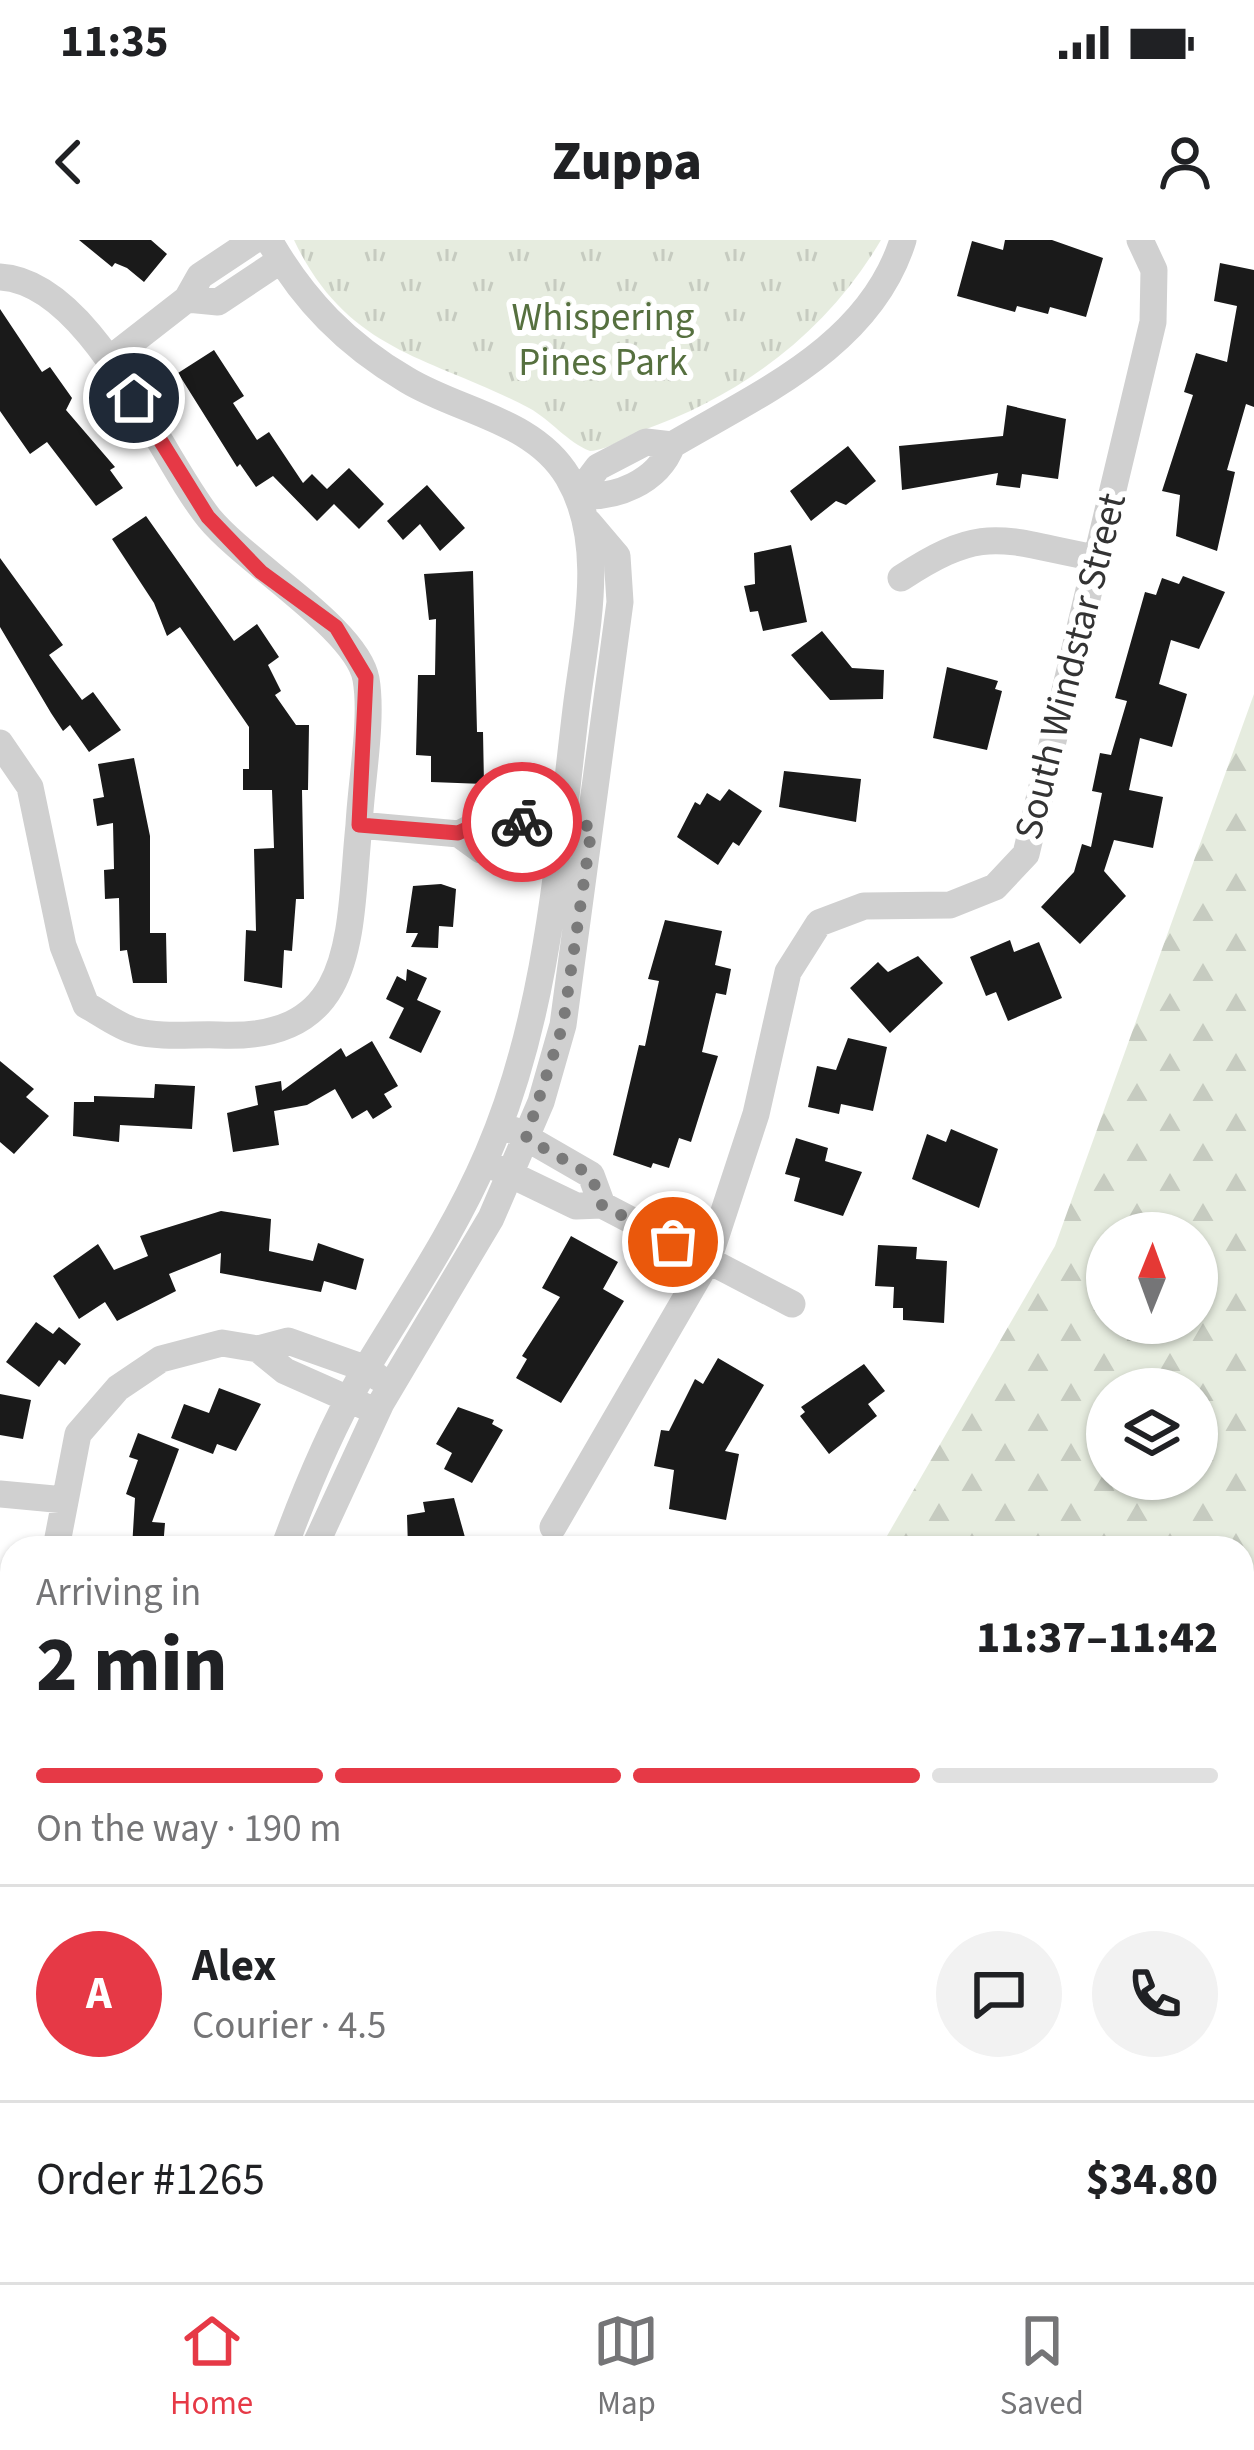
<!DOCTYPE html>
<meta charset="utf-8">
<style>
:root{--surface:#fff;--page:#f2f2f2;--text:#202124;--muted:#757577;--line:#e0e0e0;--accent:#e63946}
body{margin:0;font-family:"Source Sans 3",sans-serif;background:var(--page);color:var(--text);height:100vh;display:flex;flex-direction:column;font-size:45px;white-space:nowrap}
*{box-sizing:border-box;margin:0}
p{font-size:39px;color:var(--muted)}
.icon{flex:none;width:66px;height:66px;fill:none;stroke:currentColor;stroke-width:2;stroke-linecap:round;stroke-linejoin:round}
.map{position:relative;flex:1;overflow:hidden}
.side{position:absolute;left:0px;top:1296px;width:1254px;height:747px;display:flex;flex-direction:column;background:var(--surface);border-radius:36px 36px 0 0;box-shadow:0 3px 9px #0004}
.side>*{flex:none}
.needle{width:78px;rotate:1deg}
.tools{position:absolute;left:1086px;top:972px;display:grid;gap:24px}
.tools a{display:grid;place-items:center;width:132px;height:132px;border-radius:50%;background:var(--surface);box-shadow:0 3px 9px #0004;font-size:60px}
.pin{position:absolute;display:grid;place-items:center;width:102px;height:102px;color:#fff;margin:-51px;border:6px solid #fff;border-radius:50%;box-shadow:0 3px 12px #0007}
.courier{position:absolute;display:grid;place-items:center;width:120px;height:120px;margin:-60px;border:9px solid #e63946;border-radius:50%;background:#fff;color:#222;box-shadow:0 3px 15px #0007}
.summary em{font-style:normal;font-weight:800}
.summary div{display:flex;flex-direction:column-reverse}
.summary{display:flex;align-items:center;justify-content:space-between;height:204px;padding:0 36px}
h1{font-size:78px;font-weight:800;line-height:90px}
.bar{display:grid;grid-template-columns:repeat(4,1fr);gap:18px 12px;align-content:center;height:144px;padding:0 36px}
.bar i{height:15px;border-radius:9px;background:var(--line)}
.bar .active{background:var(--accent)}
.bar p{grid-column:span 4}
.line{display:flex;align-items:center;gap:30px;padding:0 36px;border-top:3px solid var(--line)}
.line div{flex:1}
.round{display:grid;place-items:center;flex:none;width:126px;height:126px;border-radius:63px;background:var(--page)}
.status{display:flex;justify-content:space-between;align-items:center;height:84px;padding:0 60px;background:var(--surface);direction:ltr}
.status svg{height:33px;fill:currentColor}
header{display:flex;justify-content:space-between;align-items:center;height:156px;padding:0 36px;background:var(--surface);font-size:54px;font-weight:800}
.menu{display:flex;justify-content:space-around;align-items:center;height:168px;border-top:3px solid var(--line);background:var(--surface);font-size:33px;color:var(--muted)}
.menu a{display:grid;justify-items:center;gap:6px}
.menu .active{color:var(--accent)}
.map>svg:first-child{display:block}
</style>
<div class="status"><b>11:35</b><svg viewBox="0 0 49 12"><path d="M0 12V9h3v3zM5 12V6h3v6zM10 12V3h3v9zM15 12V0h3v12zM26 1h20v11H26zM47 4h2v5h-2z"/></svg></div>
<header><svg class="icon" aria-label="back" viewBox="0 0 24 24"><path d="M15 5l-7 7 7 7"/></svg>Zuppa<svg class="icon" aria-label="person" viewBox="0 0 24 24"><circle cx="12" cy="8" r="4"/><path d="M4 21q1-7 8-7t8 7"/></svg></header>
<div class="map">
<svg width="1254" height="2042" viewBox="0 0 1254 2042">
<defs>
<pattern id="grass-tufts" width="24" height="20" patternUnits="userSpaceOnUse" patternTransform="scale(3)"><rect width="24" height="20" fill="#e6ecdf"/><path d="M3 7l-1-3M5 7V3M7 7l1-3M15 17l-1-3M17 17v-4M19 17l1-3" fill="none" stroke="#c6cbc0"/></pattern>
<pattern id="forest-firs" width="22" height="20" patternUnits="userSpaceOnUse" patternTransform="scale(3)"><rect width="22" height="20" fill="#e6ecdf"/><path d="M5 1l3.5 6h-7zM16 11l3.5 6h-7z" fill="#c6cbc0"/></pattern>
</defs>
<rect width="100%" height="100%" fill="#fff"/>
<path fill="url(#grass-tufts)" d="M 294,0 L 881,0 C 827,92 742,156 641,191 C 623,197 609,210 590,211 C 567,202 551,180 529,168 C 433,117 348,114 294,0 Z"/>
<path fill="url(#forest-firs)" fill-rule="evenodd" d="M 1254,454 L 1254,1992 L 1242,1994 L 1242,1308 L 880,1308 L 1055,1006 ZM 1107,993 L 1197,993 L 1197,1083 L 1107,1083 ZM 1107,1149 L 1197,1149 L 1197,1239 L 1107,1239 Z
M 783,2031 L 987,2031 L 971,2042 L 778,2042 Z"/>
<path fill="#1a1a1a" d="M 79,0 L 151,0 L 167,14 L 144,42 L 127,28 L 115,23 L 112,27 Z
M 1005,0 L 1052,0 L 1103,18 L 1086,77 L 1050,67 L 1048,74 L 1017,66 L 1015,72 L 957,56 L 972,1 L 1003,10 Z
M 1220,23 L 1254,30 L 1254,167 L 1246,164 L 1227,230 L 1235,232 L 1217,311 L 1176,296 L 1180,255 L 1162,251 L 1193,155 L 1184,152 L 1196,113 L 1227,122 L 1237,66 L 1214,61 Z
M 0,69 L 42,132 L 50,127 L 72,158 L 66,170 L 115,227 L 110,230 L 123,248 L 96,266 L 47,202 L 30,214 L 0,171 Z
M 214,110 L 244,156 L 233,163 L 257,200 L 269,192 L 303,243 L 312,234 L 327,249 L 349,228 L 384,264 L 359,289 L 334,264 L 317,281 L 273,236 L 256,247 L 240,224 L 237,227 L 178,133 Z
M 1007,165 L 1066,179 L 1058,239 L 1022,234 L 1020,248 L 996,245 L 998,233 L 902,250 L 899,206 L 1003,196 Z
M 848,206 L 876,241 L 846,265 L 836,261 L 811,281 L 790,251 Z
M 427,245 L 465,288 L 440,311 L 420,284 L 403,300 L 387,281 Z
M 146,276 L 234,401 L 257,384 L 279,417 L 268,425 L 281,451 L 275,455 L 296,485 L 309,485 L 308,550 L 302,550 L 304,659 L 296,659 L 292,711 L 284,710 L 282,748 L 244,741 L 246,690 L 256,691 L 254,609 L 274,608 L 272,550 L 243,550 L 243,529 L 249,529 L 249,487 L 180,387 L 167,396 L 154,363 L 112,299 Z
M 791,305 L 807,382 L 763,391 L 758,371 L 750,372 L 744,346 L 755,344 L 754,313 Z
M 0,318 L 63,405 L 49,415 L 82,460 L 93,452 L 121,490 L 89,512 L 70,485 L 63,491 L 51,473 L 0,387 Z
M 473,331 L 477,492 L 483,492 L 484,544 L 431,542 L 431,516 L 416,515 L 418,435 L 435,435 L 436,379 L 429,380 L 424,334 Z
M 1183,336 L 1225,352 L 1199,409 L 1171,400 L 1159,444 L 1187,454 L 1172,507 L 1140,498 L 1129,550 L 1163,557 L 1153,608 L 1114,600 L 1104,631 L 1126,656 L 1080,704 L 1041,667 L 1074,632 L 1082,604 L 1091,607 L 1102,553 L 1092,551 L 1100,513 L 1111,515 L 1127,461 L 1115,458 L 1145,352 L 1156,355 L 1162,338 L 1179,344 Z
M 822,391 L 852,428 L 884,430 L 883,459 L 830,460 L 791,415 Z
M 947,427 L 998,441 L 995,449 L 1002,451 L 987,510 L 933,498 Z
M 134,518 L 150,596 L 150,693 L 166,693 L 167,743 L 133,743 L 127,710 L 120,711 L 119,658 L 105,659 L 104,630 L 114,629 L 113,583 L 97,586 L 93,559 L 104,557 L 98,524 Z
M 784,531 L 861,539 L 856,582 L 779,567 Z
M 729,549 L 762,571 L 739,606 L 733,602 L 718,625 L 677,597 L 695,562 L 700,565 L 707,553 L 720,561 Z
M 441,644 L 456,649 L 453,687 L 439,686 L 438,708 L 411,707 L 418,693 L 406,693 L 413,646 Z
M 665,680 L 722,691 L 715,725 L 731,729 L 726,755 L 716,753 L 702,812 L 718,816 L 691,902 L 679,898 L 669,928 L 653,923 L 651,928 L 613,915 L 639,805 L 645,806 L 659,741 L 648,739 Z
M 1010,700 L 1014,712 L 1039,702 L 1062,758 L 1008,781 L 996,752 L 986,756 L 970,717 Z
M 918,716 L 943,743 L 890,793 L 850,748 L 878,722 L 888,732 Z
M 407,729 L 427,738 L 417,760 L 441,771 L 421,813 L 389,798 L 404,768 L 386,759 L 397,736 L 406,741 Z
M 848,798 L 887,807 L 873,871 L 841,864 L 839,874 L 808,867 L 817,826 L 836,830 Z
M 372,801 L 398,846 L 384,854 L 392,867 L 373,879 L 367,870 L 352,879 L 335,849 L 307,865 L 274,871 L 279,905 L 233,912 L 227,873 L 258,865 L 255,846 L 281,841 L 282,851 L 341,808 L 346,817 Z
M 0,821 L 34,849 L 26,857 L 49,876 L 14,914 L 0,902 Z
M 155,844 L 195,846 L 192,889 L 120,885 L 119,902 L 73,896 L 74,862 L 94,862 L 94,856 L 154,858 Z
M 951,889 L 998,909 L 979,968 L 912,939 L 927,894 L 946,902 Z
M 796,898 L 828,908 L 825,921 L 862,932 L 843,976 L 794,961 L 800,938 L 785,934 Z
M 221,971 L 271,979 L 269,1011 L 313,1021 L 318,1003 L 364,1019 L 356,1050 L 324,1041 L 321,1052 L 220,1033 L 221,1013 L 169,1034 L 176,1051 L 117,1081 L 105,1062 L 79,1079 L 53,1036 L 98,1004 L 114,1030 L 148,1016 L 140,996 Z
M 571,996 L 618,1022 L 603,1049 L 624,1061 L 561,1163 L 516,1138 L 527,1119 L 522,1116 L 560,1057 L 542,1048 Z
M 878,1005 L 917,1007 L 916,1019 L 947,1021 L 944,1083 L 903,1080 L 903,1068 L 893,1068 L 894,1047 L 875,1046 Z
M 36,1082 L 53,1094 L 59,1087 L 81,1104 L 65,1125 L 59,1120 L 39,1147 L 6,1122 Z
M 718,1118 L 764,1145 L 725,1211 L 739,1214 L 726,1280 L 669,1269 L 674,1230 L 654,1226 L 661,1190 L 669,1191 L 695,1139 L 703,1144 Z
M 864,1124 L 885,1151 L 868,1164 L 877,1176 L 829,1214 L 800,1176 L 805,1172 L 801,1167 Z
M 219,1148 L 261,1164 L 236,1211 L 217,1204 L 213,1214 L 171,1198 L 184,1164 L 209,1173 Z
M 0,1154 L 31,1160 L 23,1199 L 0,1195 Z
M 458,1167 L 494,1180 L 492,1184 L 503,1190 L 472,1243 L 444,1229 L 452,1213 L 436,1204 Z
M 138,1193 L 179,1209 L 152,1282 L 165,1283 L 163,1308 L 132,1308 L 135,1258 L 126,1254 L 138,1220 L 129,1217 Z
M 454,1258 L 468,1308 L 408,1308 L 407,1275 L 425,1272 L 423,1262 Z"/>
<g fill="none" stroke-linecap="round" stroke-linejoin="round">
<path stroke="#d0d0d0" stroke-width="27" d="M 269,0 C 303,60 347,105 407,140 C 460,172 534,180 568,237 C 608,305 585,394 576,469 C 558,618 548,774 488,913 C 453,995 403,1066 358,1142 C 328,1195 305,1251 284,1308
M 0,37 C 92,42 158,215 209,278 C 246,323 357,389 366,439 C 373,479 361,543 359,585
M 187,59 L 218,62 L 281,20
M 110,119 L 187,59 L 200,36 L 254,0
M 646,202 L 672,205 C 658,242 615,260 577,255 L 598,227 Z
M 672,205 C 760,153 870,106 903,0
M 901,338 C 986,282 1002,301 1096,318
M 0,503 L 30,547 L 63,706 L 86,765 C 101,773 119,787 135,791 C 160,798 193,794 219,795 C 360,802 348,690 359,585 L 459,594
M 459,594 L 484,581 L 577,585
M 459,594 L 481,610 L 575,617
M 513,890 L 591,935 L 602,965
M 493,926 L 576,966 L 602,965 L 792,1064
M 258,1109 L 285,1131 L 364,1166
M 0,1254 L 65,1260
M 553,1287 L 708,1020 L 756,874 L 788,732 L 819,683 L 864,666 L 950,665 L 995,647 L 1026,614 L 1153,82 L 1154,30 L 1140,0
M 56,1308 L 78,1194 L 118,1148 L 161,1119 L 222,1103 L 258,1109 L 288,1101 L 367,1129 L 379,1138
M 314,1308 L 381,1163 L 491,978 L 541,862 L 563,785 L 620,362 L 617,316 L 589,283
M 0,1806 L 12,1721
M 0,1858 L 12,1867
M 23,2042 L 31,2031
M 55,2042 L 63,2031
M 346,2042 L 390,2031"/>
</g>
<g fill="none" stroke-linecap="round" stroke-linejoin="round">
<path stroke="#7a7a7a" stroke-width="12" stroke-dasharray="0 21.6" d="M 522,582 L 592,586 L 563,785 L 526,898 L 591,935 L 602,965 L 673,1002"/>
<path stroke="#e63946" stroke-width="15" d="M 134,158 L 208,277 L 261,332 L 336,387 L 366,437 L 359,585 L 458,593 L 484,581 L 522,582"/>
</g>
<g text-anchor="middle" stroke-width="12" stroke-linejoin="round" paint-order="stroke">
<g font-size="39" fill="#56703f" stroke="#fff">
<text x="603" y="90">Whispering<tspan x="603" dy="45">Pines Park</tspan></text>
</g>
<g font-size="39" fill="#333" stroke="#fff">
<text transform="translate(1069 426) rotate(-76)" y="14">South Windstar Street</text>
</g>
</g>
</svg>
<div class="tools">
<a><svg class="needle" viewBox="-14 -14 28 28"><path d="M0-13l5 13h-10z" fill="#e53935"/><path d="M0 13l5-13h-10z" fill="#757577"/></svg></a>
<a><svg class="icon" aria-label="layers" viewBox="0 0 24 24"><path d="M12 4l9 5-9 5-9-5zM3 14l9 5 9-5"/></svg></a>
</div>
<div class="pin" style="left:673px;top:1002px;background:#ea580c"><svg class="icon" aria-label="bag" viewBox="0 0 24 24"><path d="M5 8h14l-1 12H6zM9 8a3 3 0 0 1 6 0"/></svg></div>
<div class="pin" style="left:134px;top:158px;background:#1f2937"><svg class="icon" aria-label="home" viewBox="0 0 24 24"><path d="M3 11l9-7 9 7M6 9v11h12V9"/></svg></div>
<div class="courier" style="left:522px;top:582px"><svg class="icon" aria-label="bike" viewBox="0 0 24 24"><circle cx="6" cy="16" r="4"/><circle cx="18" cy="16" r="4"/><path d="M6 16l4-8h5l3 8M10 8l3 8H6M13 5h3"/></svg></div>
<section class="side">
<div class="summary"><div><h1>2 min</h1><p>Arriving in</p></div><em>11:37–11:42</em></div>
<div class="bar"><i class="active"></i><i class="active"></i><i class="active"></i><i></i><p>On the way · 190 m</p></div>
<div class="line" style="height:216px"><b class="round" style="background:var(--accent);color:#fff">A</b><div><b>Alex</b><p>Courier · 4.5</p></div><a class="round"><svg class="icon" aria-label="chat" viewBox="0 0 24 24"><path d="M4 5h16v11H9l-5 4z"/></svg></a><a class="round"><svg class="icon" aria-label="phone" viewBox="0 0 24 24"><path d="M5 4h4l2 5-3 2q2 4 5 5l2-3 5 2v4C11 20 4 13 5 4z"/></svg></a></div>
<div class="line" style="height:156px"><div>Order #1265</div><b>$34.80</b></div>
</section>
</div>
<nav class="menu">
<a class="active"><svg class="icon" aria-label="home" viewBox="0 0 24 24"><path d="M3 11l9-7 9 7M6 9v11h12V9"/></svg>Home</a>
<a><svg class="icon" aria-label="map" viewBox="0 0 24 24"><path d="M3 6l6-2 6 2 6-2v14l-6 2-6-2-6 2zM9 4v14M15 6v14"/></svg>Map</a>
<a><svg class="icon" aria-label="saved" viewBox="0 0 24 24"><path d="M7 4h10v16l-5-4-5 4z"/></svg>Saved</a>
</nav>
